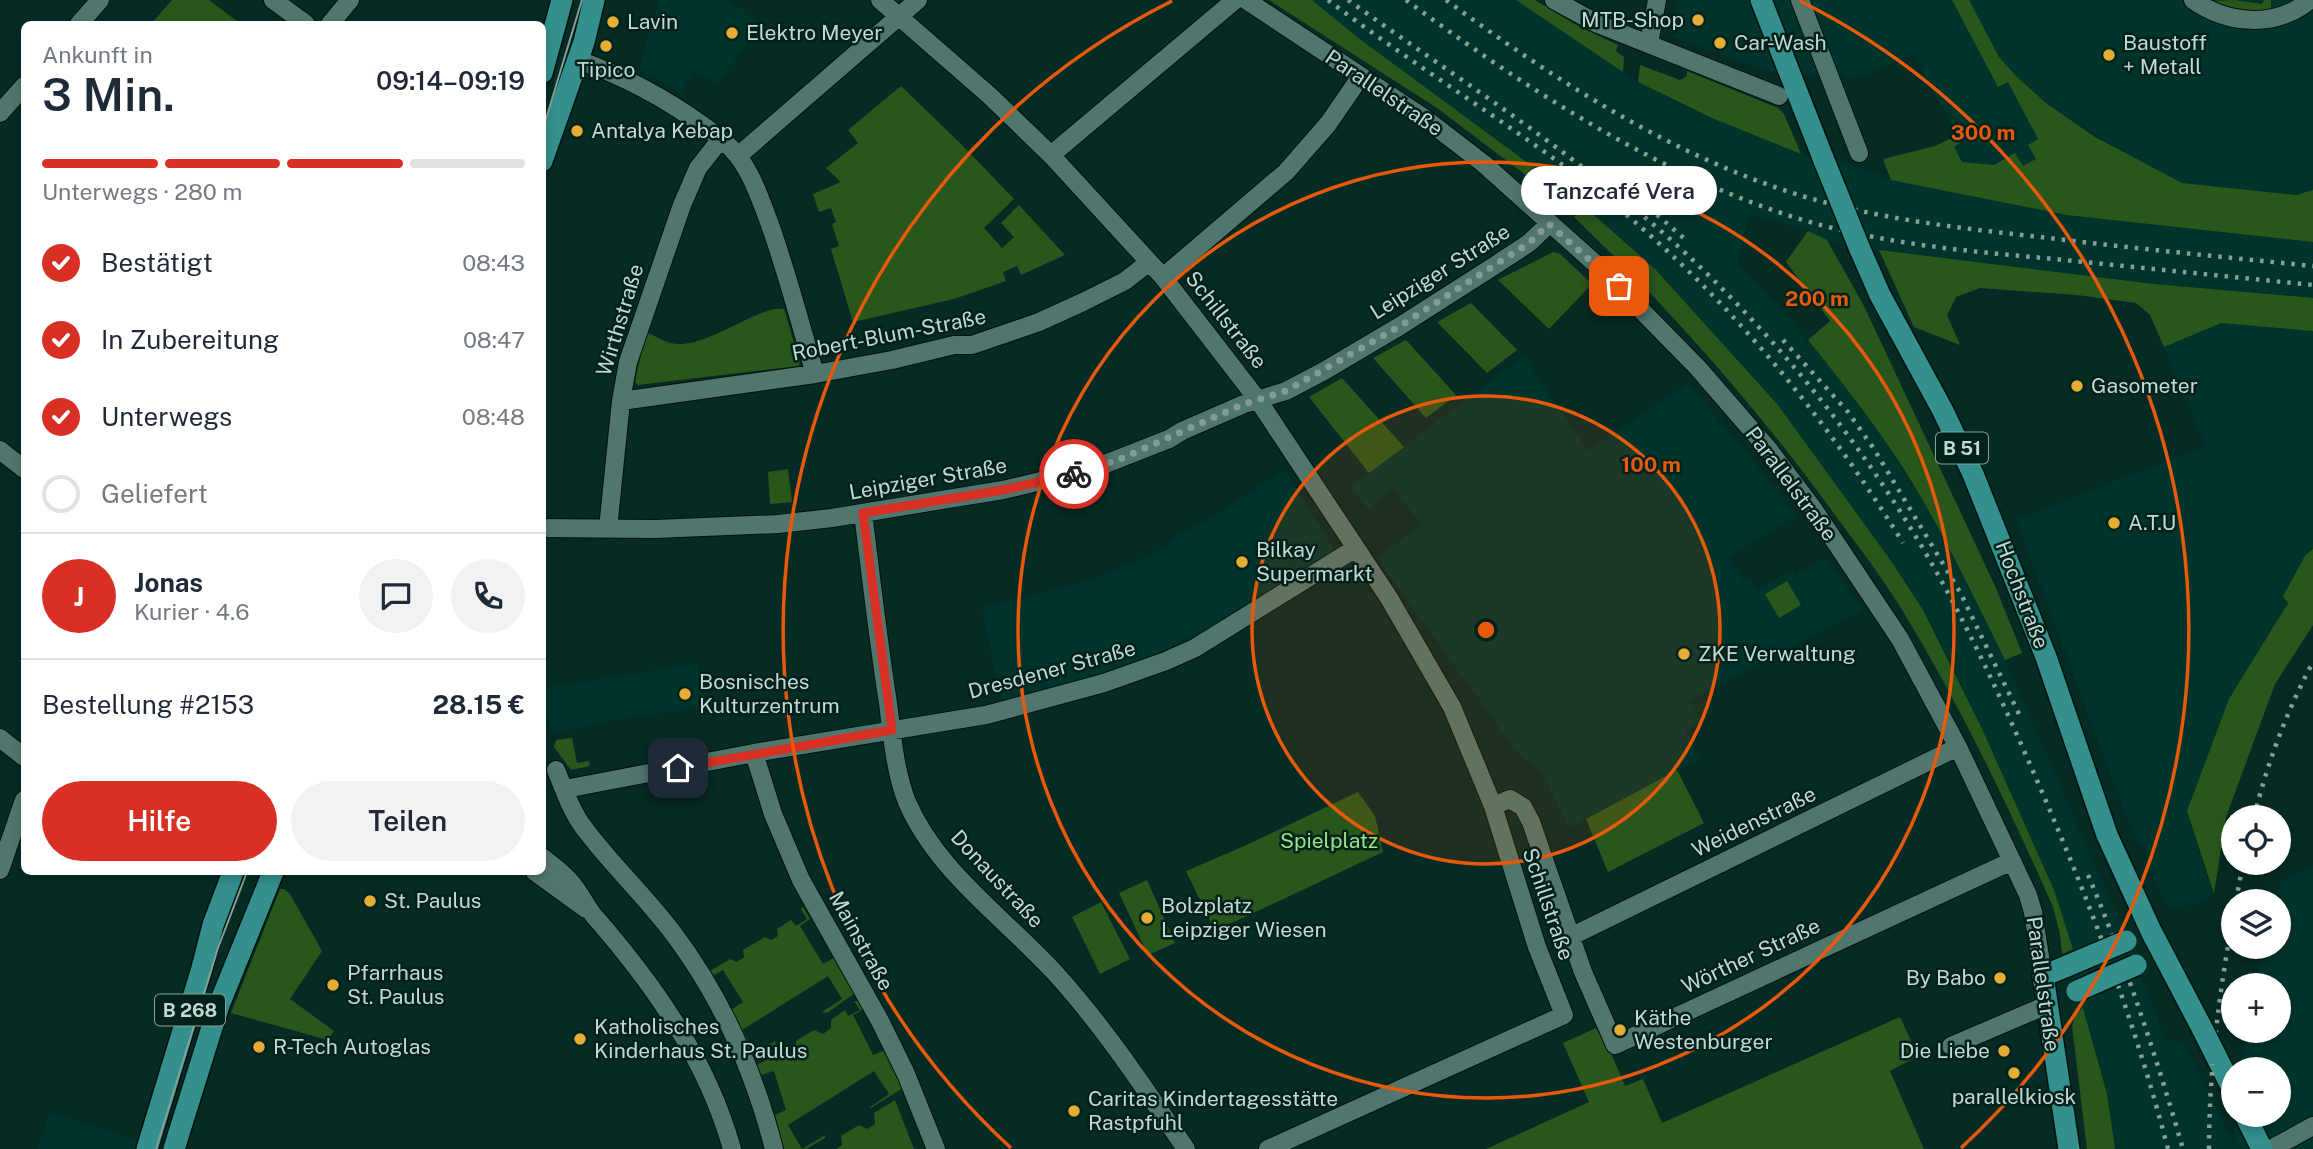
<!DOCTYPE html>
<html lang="de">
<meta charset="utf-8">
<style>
:root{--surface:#fff;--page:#f2f2f3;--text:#1f2937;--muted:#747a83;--line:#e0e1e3;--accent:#d93025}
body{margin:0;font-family:"Public Sans",sans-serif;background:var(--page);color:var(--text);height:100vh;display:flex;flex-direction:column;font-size:26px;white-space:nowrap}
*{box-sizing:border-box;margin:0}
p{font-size:23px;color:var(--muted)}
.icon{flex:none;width:38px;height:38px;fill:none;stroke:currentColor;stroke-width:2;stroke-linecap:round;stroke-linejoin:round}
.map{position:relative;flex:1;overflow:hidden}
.drawer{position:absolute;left:21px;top:21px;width:525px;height:854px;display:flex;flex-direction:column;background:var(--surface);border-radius:10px;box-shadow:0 4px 10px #0003}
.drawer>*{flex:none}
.tools{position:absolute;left:2221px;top:805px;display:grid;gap:14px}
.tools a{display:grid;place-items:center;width:70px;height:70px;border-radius:50%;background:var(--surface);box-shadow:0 4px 10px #0003;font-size:35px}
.pin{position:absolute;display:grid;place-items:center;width:60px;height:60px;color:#fff;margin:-30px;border-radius:14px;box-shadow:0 4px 10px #0006}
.courier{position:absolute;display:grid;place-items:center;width:70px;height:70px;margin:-35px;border:5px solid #d93025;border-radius:50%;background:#fff;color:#222;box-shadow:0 2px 9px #0007}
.bubble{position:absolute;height:49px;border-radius:24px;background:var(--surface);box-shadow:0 4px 10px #0003;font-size:23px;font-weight:600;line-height:49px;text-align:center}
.head em{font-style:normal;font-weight:600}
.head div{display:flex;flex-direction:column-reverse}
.head{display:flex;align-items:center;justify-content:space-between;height:119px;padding:0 21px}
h1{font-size:46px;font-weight:600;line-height:52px}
.bar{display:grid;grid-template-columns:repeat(4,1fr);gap:10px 7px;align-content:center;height:84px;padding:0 21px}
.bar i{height:9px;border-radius:5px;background:var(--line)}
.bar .current{background:var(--accent)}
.bar p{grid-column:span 4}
.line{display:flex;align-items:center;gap:18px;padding:0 21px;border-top:2px solid var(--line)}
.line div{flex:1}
.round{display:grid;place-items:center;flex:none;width:74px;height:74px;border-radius:37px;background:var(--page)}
ol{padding:0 21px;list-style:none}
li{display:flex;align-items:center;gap:21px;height:77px}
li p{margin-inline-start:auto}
li .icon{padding:7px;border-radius:50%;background:var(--accent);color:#fff;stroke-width:4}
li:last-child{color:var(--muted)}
li i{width:38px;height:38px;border:4px solid var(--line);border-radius:50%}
.button{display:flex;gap:14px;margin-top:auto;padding:14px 21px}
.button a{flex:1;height:80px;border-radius:42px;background:var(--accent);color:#fff;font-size:28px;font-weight:600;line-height:80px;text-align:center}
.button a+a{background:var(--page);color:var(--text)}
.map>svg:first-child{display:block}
</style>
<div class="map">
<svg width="2313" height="1149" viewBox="0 0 2313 1149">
<rect width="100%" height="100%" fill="#052b24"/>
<path fill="#00342b" d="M 659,0 L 728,0 L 762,25 L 716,84 L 695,70 L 681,93 L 639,69 Z
M 1312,0 L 1516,0 L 1638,82 L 1712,118 L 1801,154 L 1842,162 L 1891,180 L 2067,215 L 2313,242 L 2313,298 L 2154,284 L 1879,250 L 1827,240 L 1808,231 L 1750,214 L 1737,264 L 1775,302 L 1836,374 L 1886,443 L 1929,512 L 2005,660 L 2119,920 L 2165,1038 L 2184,1042 L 2233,1143 L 2237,1115 L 2278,1115 L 2278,1069 L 2241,1069 L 2246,1031 L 2278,1031 L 2278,985 L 2254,985 L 2264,947 L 2278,947 L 2278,901 L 2276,901 L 2281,882 L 2313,866 L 2313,1149 L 2115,1149 L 2107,1094 L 2083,1008 L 2062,954 L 2073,949 L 2054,890 L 1983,731 L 1923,610 L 1891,561 L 1778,405 L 1655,269 L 1570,193 L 1357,37 Z
M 1678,0 L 1952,0 L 1998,87 L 2008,82 L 2038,139 L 2036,159 L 2023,167 L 2015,153 L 1994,165 L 1962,162 L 1953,146 L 1961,142 L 1914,54 L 1855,79 L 1766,71 L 1674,37 L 1671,28 Z
M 1969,0 L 2313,0 L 2313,190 L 2296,195 L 2182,183 L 2128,156 L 2046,103 L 2016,76 L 1999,57 Z
M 2150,315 L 2313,331 L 2313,559 L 2230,699 L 2187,812 L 2213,896 L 2189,907 L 2187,904 L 2168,909 L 2146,860 L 2149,856 L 2143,844 L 2139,844 L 2125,813 L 2016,520 L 2206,446 Z
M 1524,356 L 1588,451 L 1688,383 L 1752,459 L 1796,516 L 1729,557 L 1742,580 L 1749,577 L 1757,590 L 1792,569 L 1795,576 L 1825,557 L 1862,610 L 1690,700 L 1701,721 L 1685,730 L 1700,758 L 1569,827 L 1543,773 L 1519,755 L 1377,558 L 1421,524 L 1393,488 L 1368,509 L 1350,487 Z
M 1284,470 L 1335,550 L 1207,629 L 1163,651 L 1085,679 L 1001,700 L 982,608 L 1082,583 L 1135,562 L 1165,547 L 1182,533 L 1214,516 Z
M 698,663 L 706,707 L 625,718 L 553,733 L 543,707 L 543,691 L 547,688 Z
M 49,1112 L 147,1143 L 145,1149 L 38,1149 Z"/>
<path fill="#29571b" d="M 172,0 L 209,0 L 241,24 L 151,24 Z
M 1269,0 L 1312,0 L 1357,37 L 1547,177 L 1539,185 L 1437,108 Z
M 1516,0 L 1535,0 L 1576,25 L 1618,45 L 1616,51 L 1624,57 L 1623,72 Z
M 1952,0 L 1969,0 L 1999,57 L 2016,76 L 2046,103 L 2095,137 L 2182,183 L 2296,195 L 2313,190 L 2313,242 L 2067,215 L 1891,180 L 1883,159 L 1935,146 L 1958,135 L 1961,142 L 1954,147 L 1962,162 L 1994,165 L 2015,153 L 2023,166 L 2036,159 L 2028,145 L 2038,139 L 2008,82 L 1998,87 Z
M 2234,0 L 2262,4 L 2264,0 L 2271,0 L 2271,10 C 2250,12 2231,10 2211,1 Z
M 1640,65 L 1680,80 L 1687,76 L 1687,71 L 1778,108 L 1784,114 L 1801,154 L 1712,118 L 1638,82 Z
M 901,86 L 963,146 L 1014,199 L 984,228 L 1002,248 L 1014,237 L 1001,223 L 1019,205 L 1065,255 L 1021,275 L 1017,266 L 1003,272 L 1006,281 L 954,299 L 853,322 L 831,249 L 839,246 L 832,224 L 836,222 L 831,208 L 819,212 L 813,194 L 841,182 L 826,168 L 858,143 L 848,130 Z
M 1585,207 L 1655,269 L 1778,405 L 1891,561 L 1923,610 L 1983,731 L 2054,890 L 2073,949 L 2062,954 L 2060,934 L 2053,907 C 2008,805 1960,705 1902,610 C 1882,577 1858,546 1835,515 C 1757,407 1670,309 1574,217 Z
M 1808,231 L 1827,240 L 1864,306 L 1995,586 L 2022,653 L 2005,660 C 1974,597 1944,534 1907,474 C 1877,427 1843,383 1808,340 L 1830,321 L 1786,262 Z
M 1879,250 L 2154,284 L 2313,298 L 2313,331 L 2221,323 L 2164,347 L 2150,315 L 2136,303 L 2077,295 L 1980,288 L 1956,297 L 1947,315 L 1960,345 L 1914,327 Z
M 1553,252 L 1560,254 L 1592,284 L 1549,329 L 1498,280 Z
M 1471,303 L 1517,350 L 1487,373 L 1437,322 Z
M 774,309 L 784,309 L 800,363 L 798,366 L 638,385 L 635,382 L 646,332 C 655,336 666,343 676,344 C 704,347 745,316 774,309 Z
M 1406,340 L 1456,395 L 1426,418 L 1373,358 Z
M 1342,378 L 1404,447 L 1369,473 L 1309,397 Z
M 788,469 L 792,502 L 770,504 L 768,472 Z
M 2313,549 L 2313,625 L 2275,684 L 2226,817 L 2214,894 L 2187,811 L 2229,699 L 2288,603 L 2283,596 L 2305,556 Z
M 1787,581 L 1801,605 L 1779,618 L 1765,594 Z
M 572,738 L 577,763 L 589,761 L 590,766 L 571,770 L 554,747 L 556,740 Z
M 1677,770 L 1704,823 L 1608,872 L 1586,819 Z
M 1358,792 L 1375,816 L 1383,852 L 1215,931 L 1186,871 L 1242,847 Z
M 1147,880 L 1175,943 L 1148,955 L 1119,893 Z
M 280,889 L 284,889 L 290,894 L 322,951 L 290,999 L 334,1031 L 328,1040 L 231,1013 Z
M 1101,902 L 1130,959 L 1100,974 L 1072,917 Z
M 803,907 L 810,919 L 800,926 L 823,964 L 834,958 L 855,993 L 827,1013 L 822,1012 L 842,999 L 828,976 L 742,1030 L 756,1053 L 775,1041 L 776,1045 L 754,1058 L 731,1010 L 743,1002 L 723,970 L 712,976 L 710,971 L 730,959 L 737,962 L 744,957 L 743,950 L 765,937 L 771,940 L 778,936 L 777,929 L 791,920 L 796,926 L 807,919 L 801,909 Z
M 854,1001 L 860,1001 L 864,1009 L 853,1015 L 873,1055 L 885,1050 L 903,1088 L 871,1108 L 869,1108 L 889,1094 L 874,1071 L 788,1125 L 802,1149 L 825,1135 L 825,1138 L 806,1149 L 784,1149 L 775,1115 L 786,1110 L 774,1071 L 761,1075 L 757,1065 L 780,1052 L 788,1055 L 796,1050 L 796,1041 L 814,1030 L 823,1034 L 831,1028 L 831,1020 L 845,1010 L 848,1016 L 860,1010 Z
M 2083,1008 L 2107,1094 L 2115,1149 L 2087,1149 L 2072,1026 L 2076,1013 Z
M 1900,1017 L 1918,1056 L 1890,1071 L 1924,1149 L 1486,1149 L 1589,1102 L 1563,1043 L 1596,1028 L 1614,1060 L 1625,1086 L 1643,1079 L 1662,1123 Z
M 895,1100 L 914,1149 L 836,1149 L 842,1145 L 841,1136 L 859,1125 L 867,1129 L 875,1124 L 874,1113 Z"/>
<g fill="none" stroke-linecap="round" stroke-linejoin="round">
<g stroke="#00120d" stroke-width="20">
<path id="minor" d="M 273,0 L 306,24
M 880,0 L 990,96 L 1051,155 L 1163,277 L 1258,400 L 1389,598 L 1452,707 L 1493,806 L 1537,947 L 1564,1015 L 1268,1149
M 1246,0 L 1427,120 L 1484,164 L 1599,267 L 1698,368 L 1769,450 L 1814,510 L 1900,639 L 1958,747 L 2028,895 L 2033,912 L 2043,976
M 1554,0 L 1598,24 L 1779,96
M 1800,0 L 1859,153
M 2193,0 C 2229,25 2276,28 2310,0
M 79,24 L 100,0
M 330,24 L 350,0
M 1649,43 L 1657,0
M 578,60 C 624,76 665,98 705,127 C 716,135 728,143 737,155 C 752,174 760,198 769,222 C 787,272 800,323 815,374
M 0,113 L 24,86
M 1051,155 L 1235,0
M 738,156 L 918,0
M 1163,277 L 1286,172 L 1328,124 L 1361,76
M 621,401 L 815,374 L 892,360 L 954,345 L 972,345 L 1039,322 L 1083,302 L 1125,281 L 1149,262
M 0,450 L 24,469
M 863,513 C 871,576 878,640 888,703 C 892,735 895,772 907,802 C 937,872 1006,919 1056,974 C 1105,1028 1145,1089 1186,1149
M 542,528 L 655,529 L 778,524 L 832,518 L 1003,490 L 1095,468 L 1169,439 L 1182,431 L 1244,404 L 1286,391 L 1324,371 L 1400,326 L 1494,266 L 1529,243 L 1549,224
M 608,529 L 621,401 L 628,362 L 682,205 L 698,168 L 721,139
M 0,738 L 24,757
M 754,753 L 773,814 L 801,880 L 880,1021 L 906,1074 L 936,1149
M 556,770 C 564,789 571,811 584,828 C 611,864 645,896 673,933 C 722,998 754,1071 774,1149
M 565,789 L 754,753 L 986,715 L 1104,683 L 1166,661 L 1195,648 L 1356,548
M 1493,806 L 1510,799 L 1523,807 L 1531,822 L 1583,972 L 1615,1045 L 2012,861
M 542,857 C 553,866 566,875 574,886 C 582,896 587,908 595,917 C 655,986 707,1060 732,1149
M 0,870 L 24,800
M 535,872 L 586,909
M 1570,937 L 1958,747
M 1951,1046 L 2047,1005
M 2271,1149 L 2313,1126"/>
</g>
<g stroke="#00120d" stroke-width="24">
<path id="major" d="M 1761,0 L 1823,158
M 542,73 L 562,0
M 542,161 L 584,42 L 594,0
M 1859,247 L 1880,295 L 1943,411 L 1973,474 L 2046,657 L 2107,835 L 2151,931 L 2203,1030
M 2067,966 L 2043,976 L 2069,1149
M 2215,1054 L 2233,1090
M 2245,1115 L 2262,1149
M 147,1149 L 202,968 L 213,925 L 233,872
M 174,1149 L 219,1005 L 273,872"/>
</g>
<use href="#minor" stroke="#51766d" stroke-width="18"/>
<use href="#major" stroke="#34908d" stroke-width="21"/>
<path stroke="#859f99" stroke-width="2" d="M 542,132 L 582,0
M 156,1149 L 218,948 L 247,872"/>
<path stroke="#859f99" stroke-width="4.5" stroke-dasharray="3.5 7" stroke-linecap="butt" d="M 1328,0 C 1408,61 1494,114 1575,174 C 1708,273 1816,402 1903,543
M 1348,0 C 1461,81 1578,155 1681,249 C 1772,333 1852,431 1916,537 C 1964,616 2002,700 2039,785 C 2091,905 2135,1022 2168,1149
M 1406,0 C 1525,88 1661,177 1803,220 C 1881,243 1963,251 2044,258 C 2134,267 2223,276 2313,285
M 1446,0 C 1567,89 1702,176 1852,209 C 1913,223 1977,230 2040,237 C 2131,248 2222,257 2313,266
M 1641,201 L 1686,240
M 1783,340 L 1848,412 L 1874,449 L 1960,592 L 2019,714
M 2254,817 C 2267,764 2287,710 2313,662
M 2088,875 C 2126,964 2156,1056 2183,1149
M 2236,901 L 2243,863
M 2209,1149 C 2209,1071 2219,994 2233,917"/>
<g stroke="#00120d" stroke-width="24" stroke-linecap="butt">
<path id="major-bridge" d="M 1823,158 L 1859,247
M 2067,966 L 2126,941
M 2077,991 L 2136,965
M 2203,1030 L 2215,1054"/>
</g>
<use href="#major-bridge" stroke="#34908d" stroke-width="21"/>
</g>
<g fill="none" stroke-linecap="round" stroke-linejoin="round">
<path stroke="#819b95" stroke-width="7" stroke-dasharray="0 12.6" d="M 1074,474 L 1118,460 L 1244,404 L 1286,391 L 1400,326 L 1529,243 L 1549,224 L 1619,286"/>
<path stroke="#d93025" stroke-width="9" d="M 678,768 L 892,730 L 863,513 L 1003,490 L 1074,474"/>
</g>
<circle cx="1486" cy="630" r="234" fill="#e8590c" fill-opacity=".12"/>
<g fill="none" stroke="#e8590c" stroke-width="3.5">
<circle cx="1486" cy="630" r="234"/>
<circle cx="1486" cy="630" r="468"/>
<path d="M1011 1148A703 703 0 0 1 1172 1M1800 1A703 703 0 0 1 1961 1148"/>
</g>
<g fill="#e5ad36" stroke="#00221b" stroke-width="2.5">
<circle cx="1698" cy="20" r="7"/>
<circle cx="613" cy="22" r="7"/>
<circle cx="732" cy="33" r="7"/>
<circle cx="1720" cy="43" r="7"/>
<circle cx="606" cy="46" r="7"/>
<circle cx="2109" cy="55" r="7"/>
<circle cx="577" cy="131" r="7"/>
<circle cx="2077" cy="386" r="7"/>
<circle cx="2114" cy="523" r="7"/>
<circle cx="1242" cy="562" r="7"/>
<circle cx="1684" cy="654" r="7"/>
<circle cx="685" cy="694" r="7"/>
<circle cx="370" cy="901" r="7"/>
<circle cx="1147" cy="918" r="7"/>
<circle cx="2000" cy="978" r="7"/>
<circle cx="333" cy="985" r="7"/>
<circle cx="1620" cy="1030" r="7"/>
<circle cx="580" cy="1039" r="7"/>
<circle cx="259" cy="1047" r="7"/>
<circle cx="2004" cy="1051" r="7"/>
<circle cx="2014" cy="1073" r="7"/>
<circle cx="1074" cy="1111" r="7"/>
</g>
<g text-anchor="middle" stroke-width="5" stroke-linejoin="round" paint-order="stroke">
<g fill="#00221b" stroke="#89a19b" stroke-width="2">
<rect x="1936" y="432.5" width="52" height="31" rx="5"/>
<rect x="155" y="994.5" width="70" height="31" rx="5"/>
</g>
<g font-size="19" font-weight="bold" fill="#c4d8d2">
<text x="1962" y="455">B 51</text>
<text x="190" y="1017">B 268</text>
</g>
<g font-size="21" fill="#c4d8d2" stroke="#00221b" text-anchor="start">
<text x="1684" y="27" text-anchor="end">MTB-Shop</text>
<text x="627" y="29">Lavin</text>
<text x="746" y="40">Elektro Meyer</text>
<text x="1734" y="50">Car-Wash</text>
<text x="2123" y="50">Baustoff<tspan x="2123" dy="24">+ Metall</tspan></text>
<text x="606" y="77" text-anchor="middle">Tipico</text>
<text x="591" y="138">Antalya Kebap</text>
<text x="2091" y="393">Gasometer</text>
<text x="2128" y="530">A.T.U</text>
<text x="1256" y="557">Bilkay<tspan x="1256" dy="24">Supermarkt</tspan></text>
<text x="1698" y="661">ZKE Verwaltung</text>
<text x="699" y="689">Bosnisches<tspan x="699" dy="24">Kulturzentrum</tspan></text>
<text x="384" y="908">St. Paulus</text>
<text x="1161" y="913">Bolzplatz<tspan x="1161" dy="24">Leipziger Wiesen</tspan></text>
<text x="347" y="980">Pfarrhaus<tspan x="347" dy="24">St. Paulus</tspan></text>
<text x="1986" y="985" text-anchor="end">By Babo</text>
<text x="1634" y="1025">Käthe<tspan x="1634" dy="24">Westenburger</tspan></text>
<text x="594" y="1034">Katholisches<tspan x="594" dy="24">Kinderhaus St. Paulus</tspan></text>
<text x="273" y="1054">R-Tech Autoglas</text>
<text x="1990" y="1058" text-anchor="end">Die Liebe</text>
<text x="2014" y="1104" text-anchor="middle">parallelkiosk</text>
<text x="1088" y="1106">Caritas Kindertagesstätte<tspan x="1088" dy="24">Rastpfuhl</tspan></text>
</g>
<g font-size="21" fill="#c4d8d2" stroke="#00221b">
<text transform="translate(1384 93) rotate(34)" y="7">Parallelstraße</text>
<text transform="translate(1440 272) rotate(-32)" y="7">Leipziger Straße</text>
<text transform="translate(620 320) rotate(-73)" y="7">Wirthstraße</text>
<text transform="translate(1226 320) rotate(52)" y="7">Schillstraße</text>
<text transform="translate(889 335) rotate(-11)" y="7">Robert-Blum-Straße</text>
<text transform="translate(928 479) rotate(-10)" y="7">Leipziger Straße</text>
<text transform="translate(1791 484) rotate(53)" y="7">Parallelstraße</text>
<text transform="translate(2022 595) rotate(69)" y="7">Hochstraße</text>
<text transform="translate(1052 670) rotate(-15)" y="7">Dresdener Straße</text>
<text transform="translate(1754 822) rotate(-26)" y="7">Weidenstraße</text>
<text transform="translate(997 879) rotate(47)" y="7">Donaustraße</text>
<text transform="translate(1548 904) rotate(71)" y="7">Schillstraße</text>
<text transform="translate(861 941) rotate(61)" y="7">Mainstraße</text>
<text transform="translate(1751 956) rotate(-25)" y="7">Wörther Straße</text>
<text transform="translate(2043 984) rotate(82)" y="7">Parallelstraße</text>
</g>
<g font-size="21" fill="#9be287" stroke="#00221b">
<text x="1329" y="848">Spielplatz</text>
</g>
</g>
<circle cx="1486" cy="630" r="10" fill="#e8590c" stroke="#00221b" stroke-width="3.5"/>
<g font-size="21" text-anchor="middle" font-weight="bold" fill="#e8590c" stroke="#00221b" stroke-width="5" stroke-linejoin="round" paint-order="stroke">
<text x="1983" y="140">300 m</text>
<text x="1817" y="306">200 m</text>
<text x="1651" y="472">100 m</text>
</g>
</svg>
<div class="tools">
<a><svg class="icon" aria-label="locate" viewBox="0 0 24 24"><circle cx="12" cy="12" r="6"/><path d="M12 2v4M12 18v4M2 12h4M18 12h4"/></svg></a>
<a><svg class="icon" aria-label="layers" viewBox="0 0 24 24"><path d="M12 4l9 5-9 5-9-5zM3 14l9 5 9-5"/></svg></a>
<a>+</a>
<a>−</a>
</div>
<div class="pin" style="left:1619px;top:286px;background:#ea580c"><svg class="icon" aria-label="bag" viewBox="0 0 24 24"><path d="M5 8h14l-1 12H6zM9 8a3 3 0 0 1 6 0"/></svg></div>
<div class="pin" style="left:678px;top:768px;background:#1f2937"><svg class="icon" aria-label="home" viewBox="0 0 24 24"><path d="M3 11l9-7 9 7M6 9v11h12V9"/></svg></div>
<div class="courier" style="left:1074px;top:474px"><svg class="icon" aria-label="bike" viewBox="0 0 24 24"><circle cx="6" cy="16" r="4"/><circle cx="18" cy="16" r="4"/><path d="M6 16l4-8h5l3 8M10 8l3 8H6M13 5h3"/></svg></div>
<div class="bubble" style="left:1521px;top:166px;width:196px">Tanzcafé Vera</div>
<section class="drawer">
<div class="head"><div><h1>3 Min.</h1><p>Ankunft in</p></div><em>09:14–09:19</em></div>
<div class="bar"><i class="current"></i><i class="current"></i><i class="current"></i><i></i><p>Unterwegs · 280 m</p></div>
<ol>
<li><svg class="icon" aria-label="check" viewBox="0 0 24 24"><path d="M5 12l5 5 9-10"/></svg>Bestätigt<p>08:43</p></li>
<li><svg class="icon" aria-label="check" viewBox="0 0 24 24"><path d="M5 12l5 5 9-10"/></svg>In Zubereitung<p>08:47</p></li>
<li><svg class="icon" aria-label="check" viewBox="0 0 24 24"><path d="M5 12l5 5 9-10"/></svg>Unterwegs<p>08:48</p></li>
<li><i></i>Geliefert</li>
</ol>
<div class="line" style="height:126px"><b class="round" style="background:var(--accent);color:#fff">J</b><div><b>Jonas</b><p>Kurier · 4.6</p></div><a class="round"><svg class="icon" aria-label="chat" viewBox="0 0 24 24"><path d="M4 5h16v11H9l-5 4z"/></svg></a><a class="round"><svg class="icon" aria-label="phone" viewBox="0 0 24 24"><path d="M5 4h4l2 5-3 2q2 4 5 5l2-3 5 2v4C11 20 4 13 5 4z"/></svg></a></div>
<div class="line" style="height:91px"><div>Bestellung #2153</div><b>28.15 €</b></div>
<div class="button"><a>Hilfe</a><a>Teilen</a></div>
</section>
</div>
